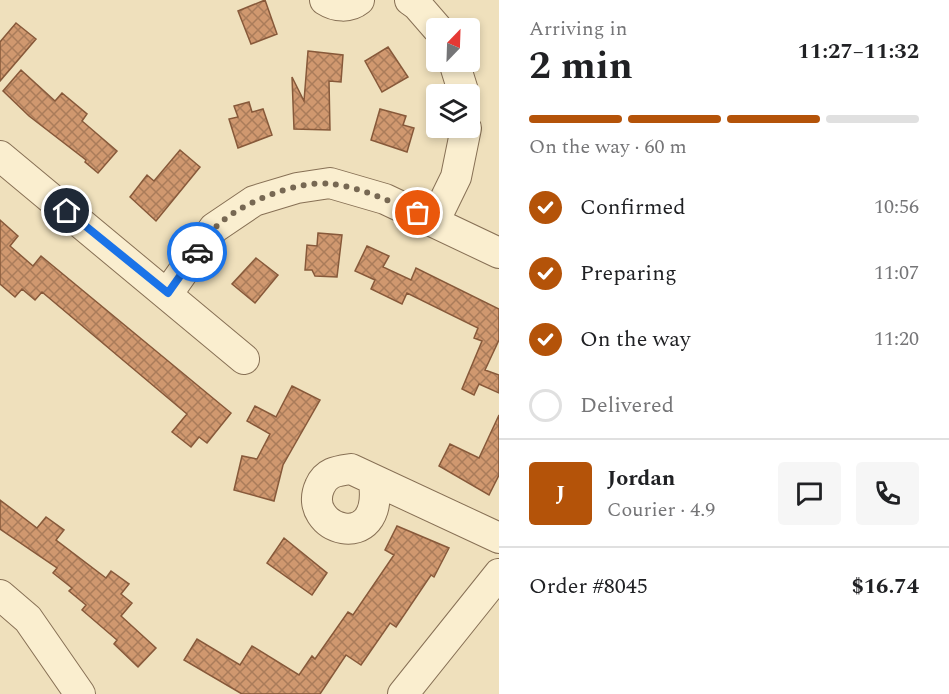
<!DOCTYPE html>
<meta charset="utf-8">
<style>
:root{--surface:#fff;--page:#f6f6f6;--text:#202124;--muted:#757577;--line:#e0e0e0;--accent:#b45309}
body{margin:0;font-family:Spectral,serif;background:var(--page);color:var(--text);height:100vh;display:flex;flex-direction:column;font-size:22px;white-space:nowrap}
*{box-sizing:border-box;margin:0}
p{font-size:20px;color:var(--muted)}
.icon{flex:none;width:33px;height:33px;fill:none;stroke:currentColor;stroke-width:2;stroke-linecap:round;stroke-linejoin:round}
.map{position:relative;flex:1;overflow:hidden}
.side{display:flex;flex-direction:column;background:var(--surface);width:450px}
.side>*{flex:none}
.needle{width:39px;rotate:23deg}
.tools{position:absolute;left:426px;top:18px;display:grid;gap:12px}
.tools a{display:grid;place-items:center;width:54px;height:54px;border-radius:6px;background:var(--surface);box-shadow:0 3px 9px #0003;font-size:30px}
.pin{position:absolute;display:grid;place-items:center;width:51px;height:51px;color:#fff;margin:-26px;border:3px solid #fff;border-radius:50%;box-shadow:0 2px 6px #0007}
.courier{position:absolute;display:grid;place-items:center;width:60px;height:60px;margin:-30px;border:4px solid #1a73e8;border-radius:50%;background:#fff;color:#222;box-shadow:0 2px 8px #0007}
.head em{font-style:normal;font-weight:700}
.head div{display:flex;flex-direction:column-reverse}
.head{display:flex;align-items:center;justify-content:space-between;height:102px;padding:0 30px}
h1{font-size:39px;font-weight:700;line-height:45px}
.bar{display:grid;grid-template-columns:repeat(4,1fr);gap:9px 6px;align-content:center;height:72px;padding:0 30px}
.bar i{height:8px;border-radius:4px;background:var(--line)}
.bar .current{background:var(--accent)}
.bar p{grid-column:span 4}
.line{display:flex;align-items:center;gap:15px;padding:0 30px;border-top:2px solid var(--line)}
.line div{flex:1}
.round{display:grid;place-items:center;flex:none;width:63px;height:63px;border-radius:6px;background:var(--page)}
ol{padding:0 30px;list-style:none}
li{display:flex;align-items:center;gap:18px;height:66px}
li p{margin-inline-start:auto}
li .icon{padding:6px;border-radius:50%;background:var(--accent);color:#fff;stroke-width:4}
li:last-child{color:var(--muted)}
li i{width:33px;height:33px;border:3px solid var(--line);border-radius:50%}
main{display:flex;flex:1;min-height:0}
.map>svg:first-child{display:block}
</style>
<main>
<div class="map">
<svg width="499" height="694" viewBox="0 0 499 694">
<defs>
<pattern id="building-cross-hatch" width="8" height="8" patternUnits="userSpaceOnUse" patternTransform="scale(1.5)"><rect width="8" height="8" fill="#d0986f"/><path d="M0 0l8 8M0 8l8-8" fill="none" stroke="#aa7c5a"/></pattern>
</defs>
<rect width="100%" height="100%" fill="#efe0bc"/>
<path fill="url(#building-cross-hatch)" stroke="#87593a" stroke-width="1.5" d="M 265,0 L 277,34 L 251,44 L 238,11 Z
M 16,23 L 36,39 L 0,81 L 0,42 Z
M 388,47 L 408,77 L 382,92 L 365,61 Z
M 308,51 L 343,55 L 341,82 L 329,81 L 330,130 L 294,129 L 292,77 L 304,101 Z
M 21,70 L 55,101 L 62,93 L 87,114 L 82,121 L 117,151 L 98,173 L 85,162 L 86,160 L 29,116 L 3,91 Z
M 249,102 L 252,112 L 263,109 L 272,135 L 238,148 L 229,119 L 238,117 L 234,106 Z
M 380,109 L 406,116 L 403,125 L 414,128 L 407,152 L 371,140 Z
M 180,150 L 200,167 L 156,221 L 130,197 L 147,175 L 154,181 Z
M 0,220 L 18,236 L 10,246 L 33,266 L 41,256 L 231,413 L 207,443 L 199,437 L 191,447 L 172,432 L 187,414 L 42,292 L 35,300 L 22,289 L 15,297 L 0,284 Z
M 318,233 L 342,235 L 337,277 L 315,276 L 312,270 L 305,270 L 307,245 L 317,246 Z
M 367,246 L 389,256 L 383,267 L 411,280 L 416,268 L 499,309 L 499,340 L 485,370 L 499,375 L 499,393 L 479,384 L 474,395 L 462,389 L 482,341 L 474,338 L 478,328 L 407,293 L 402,304 L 371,289 L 375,280 L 355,271 Z
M 256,258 L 278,275 L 255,303 L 232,284 Z
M 292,386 L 320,400 L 283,465 L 274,501 L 234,490 L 242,456 L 257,459 L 270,434 L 247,421 L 255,406 L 276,417 Z
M 499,415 L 499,475 L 489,495 L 439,466 L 450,444 L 479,458 Z
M 0,500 L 37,528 L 46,517 L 64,530 L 56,540 L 106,578 L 111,571 L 129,584 L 121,594 L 132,603 L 121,616 L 156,648 L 138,667 L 114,644 L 117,640 L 82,610 L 86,605 L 69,591 L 72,588 L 53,573 L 57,568 L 0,529 Z
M 397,526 L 449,548 L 434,577 L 431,575 L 396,627 L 390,623 L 361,665 L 346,655 L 320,694 L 242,694 L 184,660 L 197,639 L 240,665 L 252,646 L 299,675 L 312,656 L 315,659 L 348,612 L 353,615 L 394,555 L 385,550 Z
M 284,538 L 327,573 L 312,595 L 267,563 Z"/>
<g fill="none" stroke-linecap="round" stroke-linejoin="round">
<g stroke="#877055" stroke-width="32">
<path id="minor" d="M 325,0 C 336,7 349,8 359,0
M 410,0 L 417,5 L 437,28
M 454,62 L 464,94
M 0,156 L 244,359
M 435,220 L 456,177 L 466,128
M 168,293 L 214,228 L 254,201 L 297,188 L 330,183 L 385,199 L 499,253
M 374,482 C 384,557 300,529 320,486 C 326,472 337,471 351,469 L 499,538
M 0,595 L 28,619 L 80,694
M 403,694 L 499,574"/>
</g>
<use href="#minor" stroke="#faeecf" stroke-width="30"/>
</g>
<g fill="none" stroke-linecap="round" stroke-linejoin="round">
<path stroke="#776853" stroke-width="6" stroke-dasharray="0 10.8" d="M 197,252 C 203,244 208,236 214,229 C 235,205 299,179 331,184 C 361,187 391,202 418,213"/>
<path stroke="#1a73e8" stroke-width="8" d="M 67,211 L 168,293 L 197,252"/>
</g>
</svg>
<div class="tools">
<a><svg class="needle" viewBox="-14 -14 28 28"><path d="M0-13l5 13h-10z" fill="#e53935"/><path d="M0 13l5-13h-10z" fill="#757577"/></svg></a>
<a><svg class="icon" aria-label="layers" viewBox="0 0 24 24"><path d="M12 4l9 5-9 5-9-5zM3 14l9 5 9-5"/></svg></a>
</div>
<div class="pin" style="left:418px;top:213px;background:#ea580c"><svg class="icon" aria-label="bag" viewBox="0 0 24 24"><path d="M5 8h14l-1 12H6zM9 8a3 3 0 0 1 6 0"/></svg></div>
<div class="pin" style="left:67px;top:211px;background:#1f2937"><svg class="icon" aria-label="home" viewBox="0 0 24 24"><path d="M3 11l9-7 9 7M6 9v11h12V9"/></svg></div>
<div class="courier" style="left:197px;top:252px"><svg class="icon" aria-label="car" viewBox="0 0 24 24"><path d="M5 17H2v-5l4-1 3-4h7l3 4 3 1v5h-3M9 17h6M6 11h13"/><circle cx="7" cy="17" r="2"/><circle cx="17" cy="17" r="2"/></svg></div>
</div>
<section class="side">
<div class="head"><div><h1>2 min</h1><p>Arriving in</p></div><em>11:27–11:32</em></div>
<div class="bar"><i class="current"></i><i class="current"></i><i class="current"></i><i></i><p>On the way · 60 m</p></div>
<ol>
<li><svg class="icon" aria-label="check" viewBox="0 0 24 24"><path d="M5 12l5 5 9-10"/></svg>Confirmed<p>10:56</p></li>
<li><svg class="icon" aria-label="check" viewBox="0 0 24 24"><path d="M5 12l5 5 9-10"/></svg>Preparing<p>11:07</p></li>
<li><svg class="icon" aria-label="check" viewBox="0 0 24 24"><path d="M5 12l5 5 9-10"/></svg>On the way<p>11:20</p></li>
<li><i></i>Delivered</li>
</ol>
<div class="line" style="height:108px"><b class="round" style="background:var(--accent);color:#fff">J</b><div><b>Jordan</b><p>Courier · 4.9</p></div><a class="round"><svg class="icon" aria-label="chat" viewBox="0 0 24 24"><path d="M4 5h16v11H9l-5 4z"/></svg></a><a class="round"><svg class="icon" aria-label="phone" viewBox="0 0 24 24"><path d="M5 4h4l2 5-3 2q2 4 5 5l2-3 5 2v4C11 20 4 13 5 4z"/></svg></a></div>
<div class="line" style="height:78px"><div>Order #8045</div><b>$16.74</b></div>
</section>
</main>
